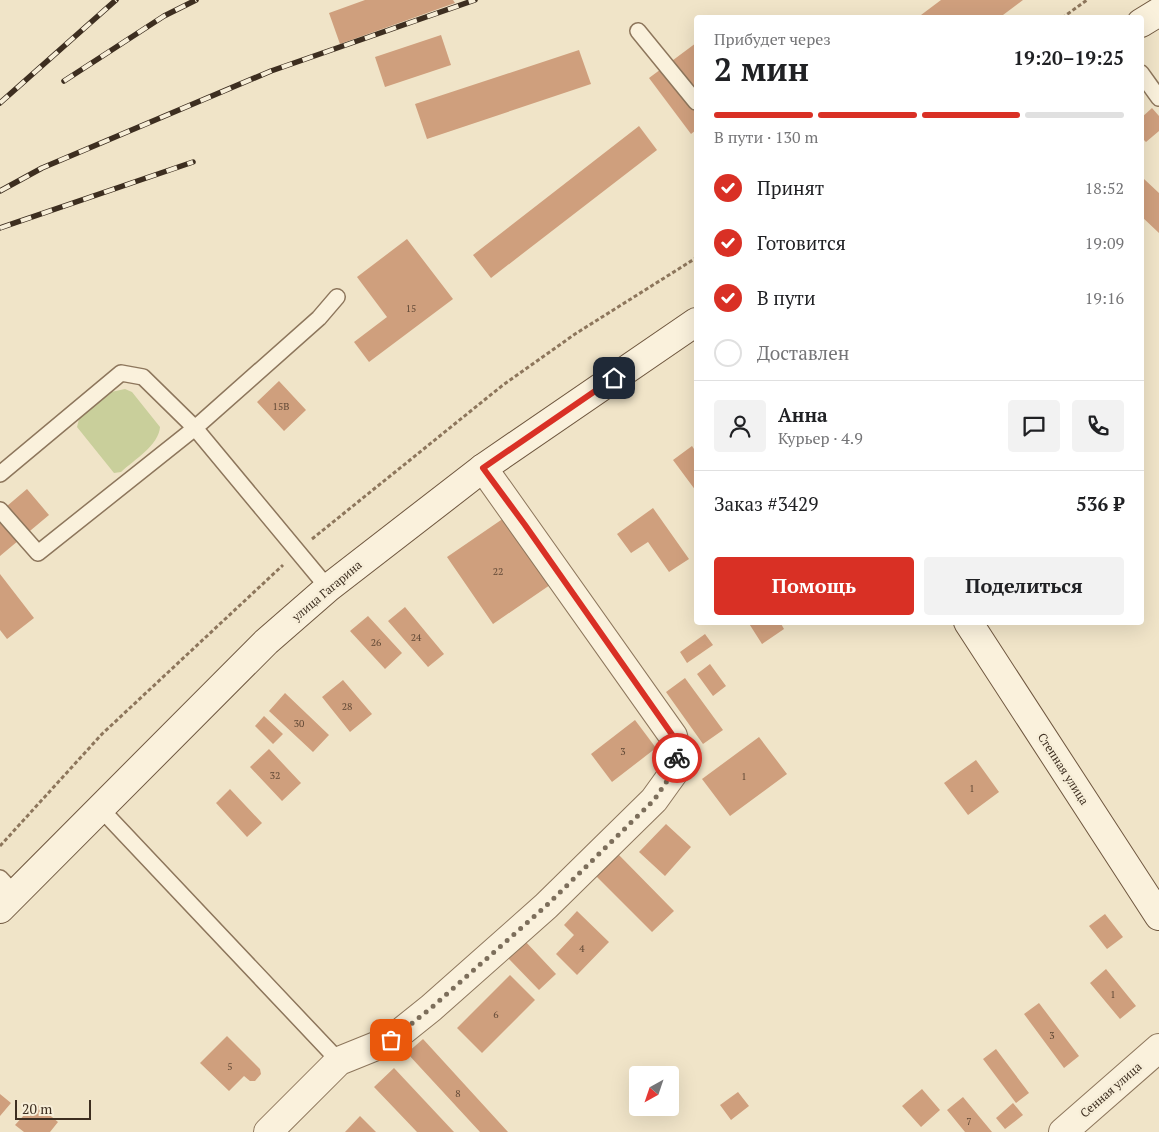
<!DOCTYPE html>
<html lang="ru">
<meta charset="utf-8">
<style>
:root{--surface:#fff;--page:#f2f2f2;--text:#202124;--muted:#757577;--line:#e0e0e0;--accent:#d93025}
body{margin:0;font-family:"PT Serif",serif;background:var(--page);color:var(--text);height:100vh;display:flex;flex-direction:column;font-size:19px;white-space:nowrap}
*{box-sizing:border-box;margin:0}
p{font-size:16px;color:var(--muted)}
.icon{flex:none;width:28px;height:28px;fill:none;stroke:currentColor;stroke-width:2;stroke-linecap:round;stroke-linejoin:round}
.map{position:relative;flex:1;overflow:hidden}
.sheet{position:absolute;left:694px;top:15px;width:450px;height:610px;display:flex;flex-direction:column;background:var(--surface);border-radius:5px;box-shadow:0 5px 20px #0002}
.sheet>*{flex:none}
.needle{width:32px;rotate:220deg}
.buttons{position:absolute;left:629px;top:1066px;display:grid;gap:10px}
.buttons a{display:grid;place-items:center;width:50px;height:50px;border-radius:5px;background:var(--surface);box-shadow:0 5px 20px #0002;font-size:25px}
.scale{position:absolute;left:15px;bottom:12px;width:76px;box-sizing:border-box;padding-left:5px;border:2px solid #3d2e20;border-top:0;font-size:14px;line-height:18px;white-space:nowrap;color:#3d2e20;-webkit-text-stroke:4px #f7eed8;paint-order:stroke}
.pin{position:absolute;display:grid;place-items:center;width:42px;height:42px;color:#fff;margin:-21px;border-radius:10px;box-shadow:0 2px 8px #0006}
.courier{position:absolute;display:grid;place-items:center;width:50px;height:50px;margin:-25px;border:4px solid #d93025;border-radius:50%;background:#fff;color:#222;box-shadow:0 1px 6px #0007}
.headline em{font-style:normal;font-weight:600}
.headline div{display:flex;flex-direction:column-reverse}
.headline{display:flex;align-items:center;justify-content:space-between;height:85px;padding:0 20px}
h1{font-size:32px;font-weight:600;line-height:38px}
.bar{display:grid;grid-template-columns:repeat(4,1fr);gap:8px 5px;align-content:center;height:60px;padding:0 20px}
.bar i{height:6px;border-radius:4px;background:var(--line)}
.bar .on{background:var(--accent)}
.bar p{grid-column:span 4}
.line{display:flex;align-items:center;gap:12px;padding:0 20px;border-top:1px solid var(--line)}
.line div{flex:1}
.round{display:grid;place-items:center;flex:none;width:52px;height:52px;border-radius:5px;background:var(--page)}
ol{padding:0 20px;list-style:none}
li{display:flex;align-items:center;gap:15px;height:55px}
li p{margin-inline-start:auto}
li .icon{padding:5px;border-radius:50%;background:var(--accent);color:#fff;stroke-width:4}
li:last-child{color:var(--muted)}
li i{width:28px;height:28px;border:2px solid var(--line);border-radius:50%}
.button{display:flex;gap:10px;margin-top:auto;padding:10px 20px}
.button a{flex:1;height:58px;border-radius:5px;background:var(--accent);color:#fff;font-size:20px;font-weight:600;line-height:58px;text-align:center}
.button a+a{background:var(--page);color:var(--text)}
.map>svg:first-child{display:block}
</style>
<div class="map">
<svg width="1159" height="1132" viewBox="0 0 1159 1132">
<rect width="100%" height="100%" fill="#f0e4c8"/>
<path fill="#c9cf9b" d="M 125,389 L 132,392 L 160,427 C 159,445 134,460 121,472 L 114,473 L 77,427 L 79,419 L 111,392 Z"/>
<path fill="#cf9f7d" d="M 365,0 L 453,0 L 455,3 L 340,44 L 329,13 Z
M 941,0 L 1023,0 L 999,18 L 917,18 Z
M 441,35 L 451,65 L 385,87 L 375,57 Z
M 696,43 L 696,130 L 691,134 L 649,78 Z
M 579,50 L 591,84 L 427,139 L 415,104 Z
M 1152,108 L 1159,116 L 1159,131 L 1146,142 L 1141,137 L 1141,118 Z
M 639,126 L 657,150 L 491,278 L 473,255 Z
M 1144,179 L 1159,193 L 1159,233 L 1141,216 L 1141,182 Z
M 407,239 L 453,299 L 369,362 L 354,342 L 387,317 L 357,277 Z
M 279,381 L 306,410 L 284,431 L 257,402 Z
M 692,446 L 696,452 L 696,491 L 673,460 Z
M 27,489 L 49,515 L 0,556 L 0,512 Z
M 653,508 L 689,559 L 669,572 L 648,542 L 631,553 L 617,534 Z
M 504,518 L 550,585 L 493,624 L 447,557 Z
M 0,574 L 34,618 L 7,639 L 0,630 Z
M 405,607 L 444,654 L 428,667 L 388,621 Z
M 368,616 L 402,653 L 385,669 L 350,631 Z
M 748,622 L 780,622 L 784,629 L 762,644 Z
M 705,634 L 713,645 L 687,663 L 680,652 Z
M 710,664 L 726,686 L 713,696 L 697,674 Z
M 685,678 L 723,730 L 703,744 L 666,692 Z
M 343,680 L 372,714 L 350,732 L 322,697 Z
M 285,693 L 329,735 L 313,752 L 269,711 Z
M 264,716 L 283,734 L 273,744 L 255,726 Z
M 635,720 L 656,748 L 612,782 L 591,754 Z
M 759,737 L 787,774 L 730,816 L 702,779 Z
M 269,749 L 301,783 L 282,801 L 250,767 Z
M 976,760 L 999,792 L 968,815 L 944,783 Z
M 230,789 L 262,823 L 247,837 L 216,803 Z
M 666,824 L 691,847 L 665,876 L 639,852 Z
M 617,853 L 674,911 L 652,932 L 595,875 Z
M 577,911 L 609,942 L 577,975 L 556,954 L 574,935 L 564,925 Z
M 1105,914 L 1123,937 L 1107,949 L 1089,926 Z
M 524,940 L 556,974 L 539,990 L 507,957 Z
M 1106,969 L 1136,1006 L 1120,1019 L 1090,983 Z
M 510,975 L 535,1000 L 482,1053 L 457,1028 Z
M 1039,1003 L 1079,1056 L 1064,1068 L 1024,1014 Z
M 227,1036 L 260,1069 L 261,1074 L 255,1081 L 250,1081 L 244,1076 L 229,1091 L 200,1063 Z
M 423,1039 L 508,1132 L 480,1132 L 407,1053 Z
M 996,1049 L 1029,1093 L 1016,1103 L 983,1059 Z
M 394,1068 L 454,1132 L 417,1132 L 374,1087 Z
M 922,1089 L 940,1110 L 921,1127 L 902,1106 Z
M 738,1092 L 749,1106 L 731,1120 L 720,1105 Z
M 0,1094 L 11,1103 L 0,1116 Z
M 963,1097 L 992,1132 L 965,1132 L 947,1110 Z
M 35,1103 L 58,1122 L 50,1132 L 24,1132 L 15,1125 Z
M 1013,1103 L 1023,1115 L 1005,1129 L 996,1118 Z
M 360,1116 L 376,1132 L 345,1132 Z"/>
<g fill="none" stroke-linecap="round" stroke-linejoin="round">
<g stroke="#8d765c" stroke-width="18">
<path id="lane" d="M 638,31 L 696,102
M 1141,73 L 1159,98
M 0,474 L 121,373 L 143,377 L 195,428 L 328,588
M 0,510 L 38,553 L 195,428 L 319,318 L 337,297
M 100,808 L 339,1061
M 0,878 L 15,894"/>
</g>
<g stroke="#8d765c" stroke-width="30">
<path id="street" d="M 268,1132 L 339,1061 L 391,1040 L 431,1008 L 546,906 L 654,800 L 677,768 L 677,751 L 673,736 L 483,468
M 1063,1132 L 1159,1048"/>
</g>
<g stroke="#6f573f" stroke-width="30">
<path id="secondary" d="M 1141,23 L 1159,12
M 968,622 L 1159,916
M 0,909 L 266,642 L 328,588 L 483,468 L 696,322"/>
</g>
<path stroke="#8d765c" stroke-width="3" stroke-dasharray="4 2.5" stroke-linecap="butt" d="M 1062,18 L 1087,0
M 312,539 L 503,385 L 575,334 L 696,258
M 0,846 L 102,734 L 283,565"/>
<use href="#lane" stroke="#faf1dc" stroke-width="15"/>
<use href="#street" stroke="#faf1dc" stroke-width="28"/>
<use href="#secondary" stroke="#faf1dc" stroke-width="28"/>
<g stroke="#3d2e20" stroke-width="5.5">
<path id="rail" d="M 64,81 L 164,16 L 196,0
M 0,103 L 116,0
M 0,191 L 42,168 L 271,71 L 475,0
M 0,228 L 193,162"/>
</g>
<use href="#rail" stroke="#f7eed8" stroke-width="4" stroke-dasharray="11" stroke-linecap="butt"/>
</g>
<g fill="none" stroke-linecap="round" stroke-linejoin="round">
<path stroke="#7c6e5b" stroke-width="5" stroke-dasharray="0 9" d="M 391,1040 L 431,1008 L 546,906 L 654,800 L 676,768 L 677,758"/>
<path stroke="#d93025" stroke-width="6" d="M 614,378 L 483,468 L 525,525 L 673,736 L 677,758"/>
</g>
<g text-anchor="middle" stroke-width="5" stroke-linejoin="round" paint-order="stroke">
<g font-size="10" fill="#624a37">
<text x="411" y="312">15</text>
<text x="281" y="410">15В</text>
<text x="498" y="575">22</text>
<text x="416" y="641">24</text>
<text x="376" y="646">26</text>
<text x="347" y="710">28</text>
<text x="299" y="727">30</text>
<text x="623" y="755">3</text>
<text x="275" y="779">32</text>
<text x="744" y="780">1</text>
<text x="972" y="792">1</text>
<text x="582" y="952">4</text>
<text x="1113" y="998">1</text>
<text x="496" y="1018">6</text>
<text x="1052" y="1039">3</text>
<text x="230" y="1070">5</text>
<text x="458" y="1097">8</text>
<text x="969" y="1125">7</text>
</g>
<g font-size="12" fill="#3d2e20" stroke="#f7eed8">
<text transform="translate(327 591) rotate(-40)" y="4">улица Гагарина</text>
<text transform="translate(1063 769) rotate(57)" y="4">Степная улица</text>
<text transform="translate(1111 1090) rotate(-41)" y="4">Сенная улица</text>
</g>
</g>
</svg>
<div class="buttons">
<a><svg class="needle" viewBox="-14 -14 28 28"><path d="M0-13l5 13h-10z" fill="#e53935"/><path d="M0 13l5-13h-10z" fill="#757577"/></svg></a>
</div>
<div class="scale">20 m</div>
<div class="pin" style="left:391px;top:1040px;background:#ea580c"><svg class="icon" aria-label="bag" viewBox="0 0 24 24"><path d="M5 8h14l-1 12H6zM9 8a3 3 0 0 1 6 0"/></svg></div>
<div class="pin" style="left:614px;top:378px;background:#1f2937"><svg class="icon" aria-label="home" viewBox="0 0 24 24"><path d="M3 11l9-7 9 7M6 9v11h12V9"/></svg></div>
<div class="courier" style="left:677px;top:758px"><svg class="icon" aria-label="bike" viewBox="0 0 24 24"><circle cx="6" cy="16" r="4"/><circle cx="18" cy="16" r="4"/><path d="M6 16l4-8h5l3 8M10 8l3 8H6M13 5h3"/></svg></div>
<section class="sheet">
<div class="headline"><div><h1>2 мин</h1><p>Прибудет через</p></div><em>19:20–19:25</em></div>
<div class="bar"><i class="on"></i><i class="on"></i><i class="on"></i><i></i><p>В пути · 130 m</p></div>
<ol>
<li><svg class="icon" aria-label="check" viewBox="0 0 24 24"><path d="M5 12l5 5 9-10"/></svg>Принят<p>18:52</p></li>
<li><svg class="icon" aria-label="check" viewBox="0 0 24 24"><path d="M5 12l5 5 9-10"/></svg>Готовится<p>19:09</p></li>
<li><svg class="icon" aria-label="check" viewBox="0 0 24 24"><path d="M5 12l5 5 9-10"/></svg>В пути<p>19:16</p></li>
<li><i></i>Доставлен</li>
</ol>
<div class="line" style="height:90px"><a class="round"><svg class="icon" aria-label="person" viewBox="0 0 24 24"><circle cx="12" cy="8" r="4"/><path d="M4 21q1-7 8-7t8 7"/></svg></a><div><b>Анна</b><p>Курьер · 4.9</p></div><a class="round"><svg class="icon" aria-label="chat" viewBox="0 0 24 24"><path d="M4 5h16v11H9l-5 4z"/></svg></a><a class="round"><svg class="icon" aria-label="phone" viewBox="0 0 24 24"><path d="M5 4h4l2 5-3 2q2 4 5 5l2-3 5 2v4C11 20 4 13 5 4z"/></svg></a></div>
<div class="line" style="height:65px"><div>Заказ #3429</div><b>536 ₽</b></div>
<div class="button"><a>Помощь</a><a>Поделиться</a></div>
</section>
</div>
